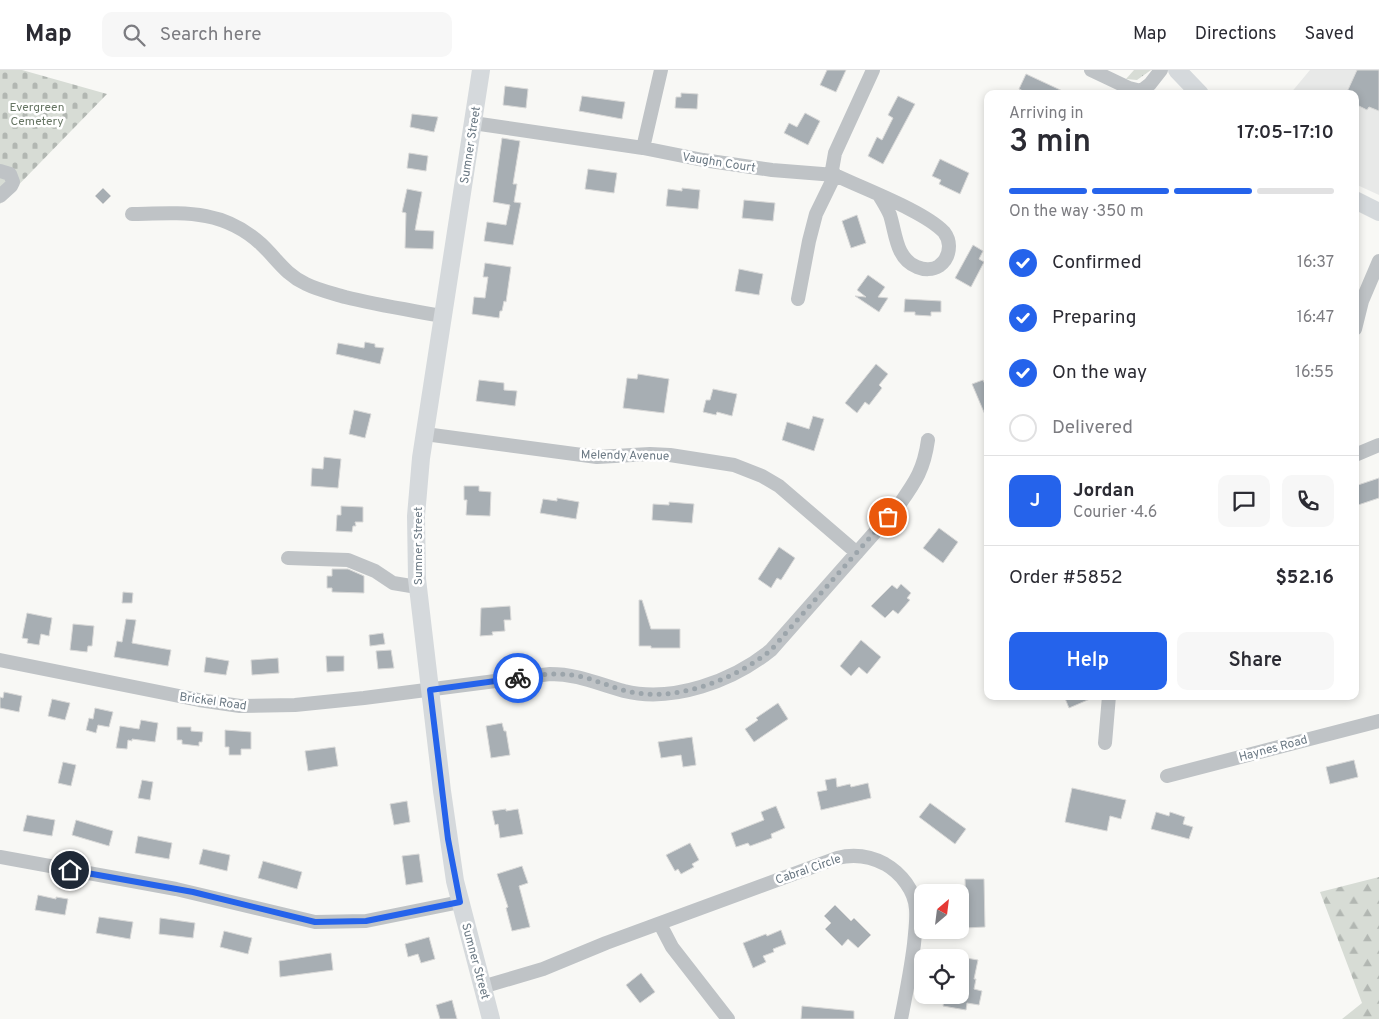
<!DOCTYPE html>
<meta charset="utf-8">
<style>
:root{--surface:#fff;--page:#f7f7f7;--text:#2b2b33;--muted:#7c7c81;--line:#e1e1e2;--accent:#2563eb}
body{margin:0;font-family:Overpass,sans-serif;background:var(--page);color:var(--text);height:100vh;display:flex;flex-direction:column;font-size:19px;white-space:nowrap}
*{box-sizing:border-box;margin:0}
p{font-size:16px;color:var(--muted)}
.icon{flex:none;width:28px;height:28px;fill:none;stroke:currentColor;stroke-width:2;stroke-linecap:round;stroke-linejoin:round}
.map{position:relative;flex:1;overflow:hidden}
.drawer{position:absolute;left:984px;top:20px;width:375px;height:610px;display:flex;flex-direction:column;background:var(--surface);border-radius:10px;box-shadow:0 2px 8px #0003}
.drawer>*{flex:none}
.needle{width:32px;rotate:28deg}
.fabs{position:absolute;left:914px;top:814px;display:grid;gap:10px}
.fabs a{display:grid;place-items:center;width:55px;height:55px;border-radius:10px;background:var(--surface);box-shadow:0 2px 8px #0003;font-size:25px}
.pin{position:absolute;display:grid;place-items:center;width:42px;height:42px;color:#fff;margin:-21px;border:2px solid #fff;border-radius:50%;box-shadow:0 1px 5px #0007}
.courier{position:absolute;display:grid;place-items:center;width:50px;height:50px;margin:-25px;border:4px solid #2563eb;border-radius:50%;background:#fff;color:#222;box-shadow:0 1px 6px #0007}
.summary em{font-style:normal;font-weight:600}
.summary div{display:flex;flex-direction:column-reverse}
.summary{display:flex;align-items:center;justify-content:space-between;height:85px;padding:0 25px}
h1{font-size:32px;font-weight:600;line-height:38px}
.bar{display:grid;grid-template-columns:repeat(4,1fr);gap:8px 5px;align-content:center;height:60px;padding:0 25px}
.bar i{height:6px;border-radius:4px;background:var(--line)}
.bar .selected{background:var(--accent)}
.bar p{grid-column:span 4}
.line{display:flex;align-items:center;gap:12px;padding:0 25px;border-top:1px solid var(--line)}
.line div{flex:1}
.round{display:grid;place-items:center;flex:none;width:52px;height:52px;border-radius:10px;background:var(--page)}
ol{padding:0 25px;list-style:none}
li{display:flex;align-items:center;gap:15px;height:55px}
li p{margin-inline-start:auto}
li .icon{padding:5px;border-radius:50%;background:var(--accent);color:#fff;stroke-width:4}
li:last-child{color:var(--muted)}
li i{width:28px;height:28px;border:2px solid var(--line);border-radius:50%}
.action{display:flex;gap:10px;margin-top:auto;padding:10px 25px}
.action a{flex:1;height:58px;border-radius:10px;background:var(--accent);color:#fff;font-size:20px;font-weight:600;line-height:58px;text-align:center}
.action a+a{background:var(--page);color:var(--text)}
header{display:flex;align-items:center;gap:30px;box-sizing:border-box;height:70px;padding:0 25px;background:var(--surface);border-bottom:1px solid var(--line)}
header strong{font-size:24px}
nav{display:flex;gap:28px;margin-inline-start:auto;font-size:18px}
.search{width:350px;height:45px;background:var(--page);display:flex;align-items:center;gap:12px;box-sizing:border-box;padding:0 18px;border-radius:10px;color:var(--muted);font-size:19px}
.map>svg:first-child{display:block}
</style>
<header>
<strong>Map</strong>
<div class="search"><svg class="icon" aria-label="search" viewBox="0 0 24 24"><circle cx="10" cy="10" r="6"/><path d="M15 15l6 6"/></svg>Search here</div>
<nav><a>Map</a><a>Directions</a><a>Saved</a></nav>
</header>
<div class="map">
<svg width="1379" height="949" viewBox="0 0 1379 949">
<defs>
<pattern id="grass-tufts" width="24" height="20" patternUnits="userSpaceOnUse" patternTransform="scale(1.25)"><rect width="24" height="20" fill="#d7dcd5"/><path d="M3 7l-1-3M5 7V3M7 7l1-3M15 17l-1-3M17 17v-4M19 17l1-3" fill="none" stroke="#b2b7b2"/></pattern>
<pattern id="forest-firs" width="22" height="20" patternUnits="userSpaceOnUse" patternTransform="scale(1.25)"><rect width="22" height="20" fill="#d7dcd5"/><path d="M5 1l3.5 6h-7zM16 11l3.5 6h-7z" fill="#b2b7b2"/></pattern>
<pattern id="cemetery-stones" width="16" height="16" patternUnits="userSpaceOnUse" patternTransform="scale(1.25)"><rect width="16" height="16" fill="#d7dcd5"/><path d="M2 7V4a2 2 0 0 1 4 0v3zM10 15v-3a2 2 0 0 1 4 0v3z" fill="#b2b7b2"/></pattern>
</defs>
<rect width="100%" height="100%" fill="#f8f8f5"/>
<path fill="#e8e9e8" d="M 1310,0 L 1379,0 L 1379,125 L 1355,114 L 1355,24 L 1290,24 Z"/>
<path fill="url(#grass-tufts)" d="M 1134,0 L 1151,0 L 1137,10 L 1126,9 Z"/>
<path fill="url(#forest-firs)" d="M 1379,807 L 1379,949 L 1342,949 L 1362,933 L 1320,822 Z"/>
<path fill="url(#cemetery-stones)" d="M 0,0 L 22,0 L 107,24 L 0,134 Z"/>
<path fill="#a7aeb3" stroke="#d9d9d8" d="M 827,0 L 846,0 L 836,22 L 820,15 Z
M 1357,0 L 1379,0 L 1379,41 L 1369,37 L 1367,40 L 1355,34 L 1355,24 L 1346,24 Z
M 1026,4 L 1069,24 L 1029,24 L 1019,19 Z
M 505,16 L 528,19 L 526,38 L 503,35 Z
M 681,23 L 698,24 L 697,39 L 675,38 L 676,27 L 681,27 Z
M 582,26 L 625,32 L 622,49 L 579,41 Z
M 898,26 L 915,34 L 883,94 L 868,86 L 877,67 L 882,70 L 893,48 L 888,45 Z
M 805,43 L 820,51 L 808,75 L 784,63 L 789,53 L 797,57 Z
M 412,44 L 438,47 L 434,62 L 410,57 Z
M 502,68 L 520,71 L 513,114 L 517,114 L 514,132 L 521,133 L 513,175 L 484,171 L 487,152 L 506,155 L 510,135 L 493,132 Z
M 409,83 L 428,86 L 426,101 L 407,98 Z
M 940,89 L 969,103 L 960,124 L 939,114 L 941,110 L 932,106 Z
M 588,99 L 617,103 L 614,123 L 585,119 Z
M 103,118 L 111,126 L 103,134 L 95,126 Z
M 682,118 L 700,120 L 698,139 L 666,136 L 668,119 L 682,121 Z
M 407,119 L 422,122 L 415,160 L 434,161 L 433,179 L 405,178 L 406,143 L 402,142 Z
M 744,130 L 775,133 L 773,151 L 742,148 Z
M 857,145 L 866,173 L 851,178 L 842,151 Z
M 973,175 L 983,181 L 979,189 L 984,192 L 971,217 L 955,208 Z
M 485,193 L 511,197 L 506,232 L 504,231 L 502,241 L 500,241 L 499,248 L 472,244 L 474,227 L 485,228 L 488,207 L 483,207 Z
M 739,199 L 763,204 L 759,225 L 735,221 Z
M 868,205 L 885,217 L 878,227 L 888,228 L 879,242 L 855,226 L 866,227 L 857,220 Z
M 905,229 L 941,231 L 941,242 L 931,242 L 931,246 L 915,245 L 915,242 L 904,242 Z
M 365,272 L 375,274 L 375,277 L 384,278 L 380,294 L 336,284 L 338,273 L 364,278 Z
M 876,294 L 888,304 L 879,315 L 882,318 L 869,335 L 865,332 L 857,343 L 845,333 Z
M 638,304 L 669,309 L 664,343 L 623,338 L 627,308 L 637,309 Z
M 479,310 L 504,313 L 504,320 L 517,321 L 515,336 L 476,331 Z
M 983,310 L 985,314 L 988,313 L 986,347 L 972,314 Z
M 713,319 L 737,324 L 732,346 L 717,342 L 716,345 L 703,342 L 706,330 L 710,330 Z
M 354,340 L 371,344 L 365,368 L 349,364 Z
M 813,346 L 824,349 L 814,381 L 782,370 L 787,352 L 809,359 Z
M 324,387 L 341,389 L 338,418 L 311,416 L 312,398 L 323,399 Z
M 1379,408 L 1379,428 L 1355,436 L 1355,416 Z
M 464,416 L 479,416 L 479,421 L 491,422 L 490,446 L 466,445 L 467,430 L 464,430 Z
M 557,428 L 579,432 L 576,449 L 540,443 L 543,429 L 557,431 Z
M 669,432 L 694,434 L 692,453 L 652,450 L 653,434 L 669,435 Z
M 341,436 L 363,437 L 363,452 L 355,452 L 356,456 L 353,456 L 352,462 L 336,461 L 337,445 L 341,445 Z
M 939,458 L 958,472 L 943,493 L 923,478 Z
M 779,477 L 795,488 L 781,510 L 777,508 L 771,518 L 758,509 Z
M 332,499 L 348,499 L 364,506 L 364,523 L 332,522 L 332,518 L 327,518 L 327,506 L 332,506 Z
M 901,514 L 911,523 L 907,528 L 910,530 L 898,544 L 893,540 L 885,548 L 871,536 L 892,515 L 897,519 Z
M 123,522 L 133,523 L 132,533 L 122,533 Z
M 639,530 L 642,530 L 651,559 L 680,559 L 680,578 L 651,578 L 651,576 L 639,576 Z
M 510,536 L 511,550 L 504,550 L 505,561 L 492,562 L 493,565 L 480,566 L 481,538 Z
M 27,543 L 52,548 L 49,566 L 41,564 L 39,575 L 27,573 L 28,569 L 22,568 Z
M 126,549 L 136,550 L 132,573 L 171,580 L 168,596 L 114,587 L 117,571 L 122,572 Z
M 73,554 L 94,556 L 92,576 L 88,576 L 87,582 L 70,580 Z
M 383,563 L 385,574 L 370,576 L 369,565 Z
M 861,570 L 881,587 L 867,604 L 859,597 L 851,606 L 840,596 Z
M 391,580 L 394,598 L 378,599 L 376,581 Z
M 326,586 L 344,586 L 344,601 L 327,602 Z
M 206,587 L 229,591 L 226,605 L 204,602 Z
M 278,588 L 279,603 L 252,605 L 251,590 Z
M 4,622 L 22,626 L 19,642 L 0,638 L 0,627 L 3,628 Z
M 1064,626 L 1097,626 L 1069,638 Z
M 52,629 L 70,633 L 65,650 L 48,646 Z
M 778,633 L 788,649 L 754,672 L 745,659 L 758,650 L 756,648 Z
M 95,638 L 113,642 L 109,657 L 98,655 L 96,663 L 86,660 L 89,648 L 93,649 Z
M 141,650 L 158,653 L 155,672 L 132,669 L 132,671 L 128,670 L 127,679 L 116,678 L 120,656 L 139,659 Z
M 502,653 L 504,661 L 506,661 L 510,685 L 491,688 L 486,656 Z
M 177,657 L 191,657 L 191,661 L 203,662 L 202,672 L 199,672 L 199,676 L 182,674 L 182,670 L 177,670 Z
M 225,660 L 251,662 L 251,679 L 241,679 L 241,685 L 229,685 L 229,677 L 225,677 Z
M 692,667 L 696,695 L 683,697 L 681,685 L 661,688 L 658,672 Z
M 335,677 L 338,696 L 308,701 L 305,681 Z
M 1354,690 L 1358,707 L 1330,714 L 1326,697 Z
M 63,692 L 76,695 L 71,716 L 58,713 Z
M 836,708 L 837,717 L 850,714 L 851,717 L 868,713 L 871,728 L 821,740 L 817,722 L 827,720 L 825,710 Z
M 142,710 L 153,712 L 150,730 L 138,728 Z
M 1072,718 L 1126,730 L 1121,749 L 1110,746 L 1107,761 L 1065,752 Z
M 407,731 L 410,752 L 394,755 L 390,734 Z
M 930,733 L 966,759 L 955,774 L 919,747 Z
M 776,736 L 785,758 L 771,764 L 772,768 L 750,776 L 748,773 L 736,777 L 731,763 L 764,750 L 761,742 Z
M 506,739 L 506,741 L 518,739 L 523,764 L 500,768 L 498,754 L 495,755 L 492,741 Z
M 1156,742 L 1169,746 L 1170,742 L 1185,747 L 1183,754 L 1193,757 L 1189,769 L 1151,759 Z
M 27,745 L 55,750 L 52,766 L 23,761 Z
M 76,750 L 113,761 L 109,776 L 72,765 Z
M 138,766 L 172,773 L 169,789 L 135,783 Z
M 690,773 L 699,790 L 692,794 L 694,797 L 681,804 L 678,799 L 675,801 L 666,785 Z
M 203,779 L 230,785 L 227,801 L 199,794 Z
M 419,784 L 423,812 L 406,815 L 402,786 Z
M 263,791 L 302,802 L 297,819 L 258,808 Z
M 522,796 L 528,813 L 519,816 L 530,857 L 512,861 L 506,838 L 508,837 L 497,804 Z
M 965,809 L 984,809 L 985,857 L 965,858 L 964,842 L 966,842 Z
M 38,825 L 56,829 L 56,827 L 68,829 L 65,845 L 35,840 Z
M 835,835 L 851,851 L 854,848 L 871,865 L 858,878 L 848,869 L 842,876 L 825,859 L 831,853 L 824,846 Z
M 99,847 L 133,852 L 130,869 L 96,863 Z
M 160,848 L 195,853 L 193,868 L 159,864 Z
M 781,860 L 786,874 L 773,879 L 774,882 L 763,886 L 766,892 L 753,898 L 743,873 L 766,864 L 767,866 Z
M 224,861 L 252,868 L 248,884 L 220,877 Z
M 429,867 L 435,889 L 421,893 L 418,884 L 408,887 L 405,874 Z
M 331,883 L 333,900 L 280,907 L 279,891 Z
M 960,887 L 978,890 L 974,909 L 976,909 L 974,919 L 982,921 L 979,935 L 967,933 L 966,940 L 943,936 L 945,925 L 960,925 Z
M 641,903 L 655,922 L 640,933 L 626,915 Z
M 452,930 L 457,949 L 440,949 L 436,935 Z
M 802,936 L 854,941 L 854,949 L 801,949 Z"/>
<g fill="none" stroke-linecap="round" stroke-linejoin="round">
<path stroke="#bfc3c6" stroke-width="14" d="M 873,0 L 835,83 L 832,100 L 835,105 C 864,119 924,141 944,162 C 947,166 949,171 949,176 C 949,184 946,191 939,196 C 933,200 924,200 917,197 C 896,189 896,164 890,145 C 887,138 883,132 879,125
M 1091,0 L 1129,18 L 1141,21 L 1150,14 L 1161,0
M 473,53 L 643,78 L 703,90 L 772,100 L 835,105 L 816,144 L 809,171 L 798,229
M 643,78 L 661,0
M 0,101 L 10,104 L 13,112 L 11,116 L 0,126
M 132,144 C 181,143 222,138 261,174 C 277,189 285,204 306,214 C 318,220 332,223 345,227 C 377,235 410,240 442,246
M 1355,259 L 1362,231 L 1379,191
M 425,364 L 597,387 L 650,384 L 670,385 L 734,395 L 762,406 L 779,416 L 857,483
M 1355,385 L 1379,375
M 288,488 L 348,490 L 375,501 L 393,513 L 417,517
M 0,590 L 199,630 L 240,636 L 295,635 L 364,628 L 550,604 C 578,604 598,614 624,621 C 673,633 733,611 771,580 L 899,435 C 916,411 924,399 928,370
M 1105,673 L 1109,626
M 1167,706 L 1379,651
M 0,787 L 176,819 L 315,852 L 366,851 L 460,832
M 660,854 L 672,877 L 728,949
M 482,917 L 543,899 L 606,873 L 837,788 C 853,784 870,786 885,794 C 901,803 915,821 916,839 C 917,851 915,862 914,874 C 911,899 906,924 901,949"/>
<path stroke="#d5d9dc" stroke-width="18" d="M 481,0 L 421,388 L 416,446 L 417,509 L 442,721 L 455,811 L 491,949
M 1177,0 L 1200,24
M 1355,130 L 1379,142"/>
</g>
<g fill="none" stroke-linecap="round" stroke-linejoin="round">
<path stroke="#9ca5ab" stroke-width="5" stroke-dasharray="0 9" d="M 518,608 C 538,605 558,602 578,606 C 598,610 616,620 637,623 C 682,630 737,608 771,580 L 888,447"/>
<path stroke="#2563eb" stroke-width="6" d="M 70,800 L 193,822 L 315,852 L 366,851 L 460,832 L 448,769 L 430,620 L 518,608"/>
</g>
<g text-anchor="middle" stroke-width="5" stroke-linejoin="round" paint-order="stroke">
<g font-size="12" fill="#677664" stroke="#fff">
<text x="37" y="41">Evergreen<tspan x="37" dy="14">Cemetery</tspan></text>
</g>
<g font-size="12" fill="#6a7883" stroke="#fff">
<text transform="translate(470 75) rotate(-81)" y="4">Sumner Street</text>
<text transform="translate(719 92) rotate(9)" y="4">Vaughn Court</text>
<text transform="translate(625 385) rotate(1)" y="4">Melendy Avenue</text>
<text transform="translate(418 476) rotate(-90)" y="4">Sumner Street</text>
<text transform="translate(213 631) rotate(8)" y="4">Brickel Road</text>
<text transform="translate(1273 678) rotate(-15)" y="4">Haynes Road</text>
<text transform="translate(808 799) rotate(-19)" y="4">Cabral Circle</text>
<text transform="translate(476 891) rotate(75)" y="4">Sumner Street</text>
</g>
</g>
</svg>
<div class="fabs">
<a><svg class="needle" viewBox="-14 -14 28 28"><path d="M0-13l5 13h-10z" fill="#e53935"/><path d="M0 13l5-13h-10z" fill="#7c7c81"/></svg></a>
<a><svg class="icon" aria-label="locate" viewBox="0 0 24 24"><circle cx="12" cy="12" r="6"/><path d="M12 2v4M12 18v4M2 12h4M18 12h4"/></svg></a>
</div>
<div class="pin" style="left:888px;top:447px;background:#ea580c"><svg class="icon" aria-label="bag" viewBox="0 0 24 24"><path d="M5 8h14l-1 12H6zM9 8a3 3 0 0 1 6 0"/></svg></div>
<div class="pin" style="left:70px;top:800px;background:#1f2937"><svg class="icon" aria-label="home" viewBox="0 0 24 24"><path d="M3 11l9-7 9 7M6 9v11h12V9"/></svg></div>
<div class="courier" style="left:518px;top:608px"><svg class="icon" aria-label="bike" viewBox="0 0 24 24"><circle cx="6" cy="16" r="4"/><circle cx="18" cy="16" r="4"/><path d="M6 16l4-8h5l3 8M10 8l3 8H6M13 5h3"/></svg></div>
<section class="drawer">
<div class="summary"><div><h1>3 min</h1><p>Arriving in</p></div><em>17:05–17:10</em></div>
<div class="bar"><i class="selected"></i><i class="selected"></i><i class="selected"></i><i></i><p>On the way · 350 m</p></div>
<ol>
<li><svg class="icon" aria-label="check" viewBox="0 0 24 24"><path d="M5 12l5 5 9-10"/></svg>Confirmed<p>16:37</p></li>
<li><svg class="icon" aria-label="check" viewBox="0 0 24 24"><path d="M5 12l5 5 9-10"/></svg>Preparing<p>16:47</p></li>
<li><svg class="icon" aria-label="check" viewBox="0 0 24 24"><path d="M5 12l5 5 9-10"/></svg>On the way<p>16:55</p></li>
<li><i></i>Delivered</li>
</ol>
<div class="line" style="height:90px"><b class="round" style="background:var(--accent);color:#fff">J</b><div><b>Jordan</b><p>Courier · 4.6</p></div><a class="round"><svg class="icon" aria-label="chat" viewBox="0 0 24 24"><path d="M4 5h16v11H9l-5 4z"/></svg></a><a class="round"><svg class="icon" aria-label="phone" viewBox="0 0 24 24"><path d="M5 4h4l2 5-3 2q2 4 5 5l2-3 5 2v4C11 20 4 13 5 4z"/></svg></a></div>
<div class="line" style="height:65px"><div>Order #5852</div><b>$52.16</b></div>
<div class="action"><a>Help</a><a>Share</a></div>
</section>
</div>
